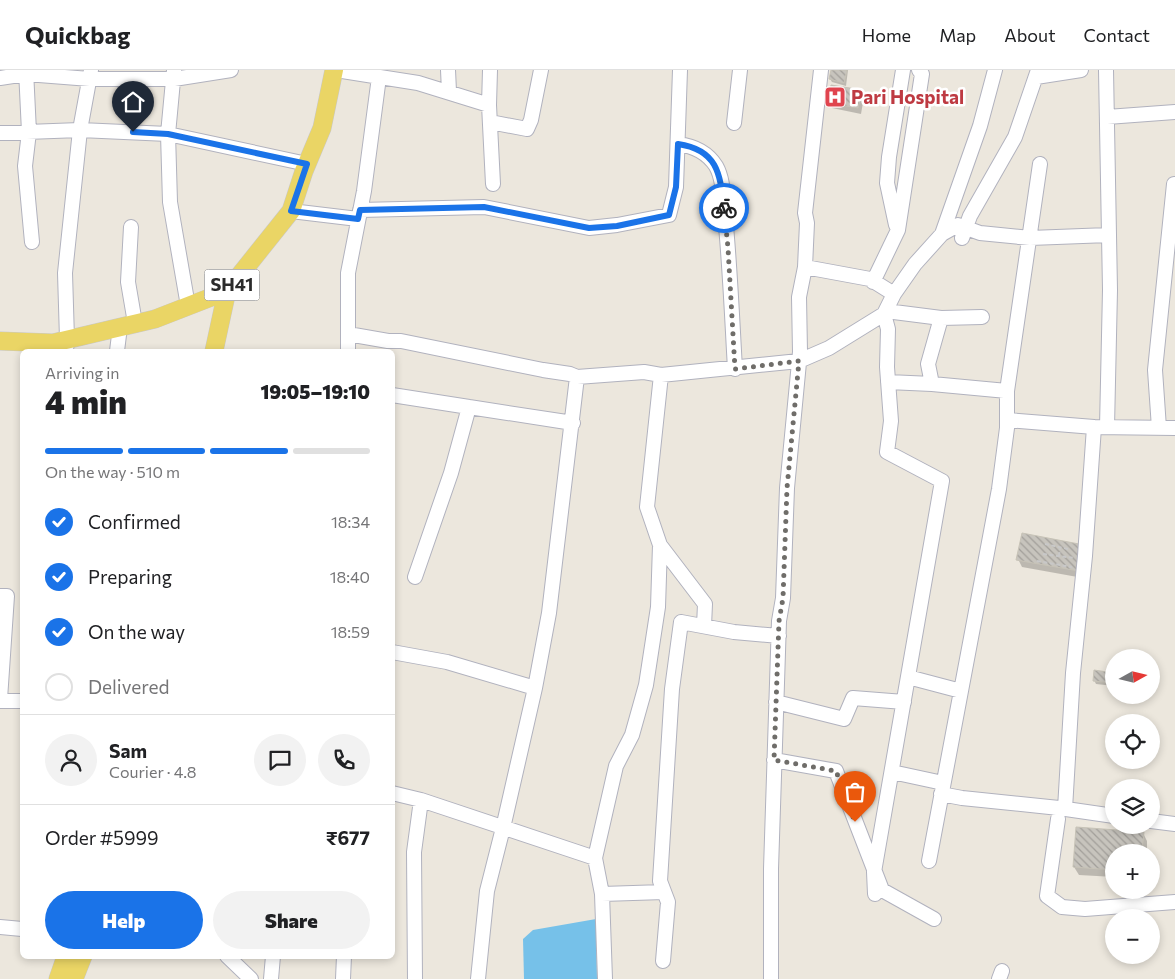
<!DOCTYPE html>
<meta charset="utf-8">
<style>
:root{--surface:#fff;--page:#f2f2f2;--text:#202124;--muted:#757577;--line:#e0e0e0;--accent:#1a73e8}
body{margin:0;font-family:Commissioner,sans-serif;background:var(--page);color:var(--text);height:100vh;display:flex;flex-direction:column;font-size:19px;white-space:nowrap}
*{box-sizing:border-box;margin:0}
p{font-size:16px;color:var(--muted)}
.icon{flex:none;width:28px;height:28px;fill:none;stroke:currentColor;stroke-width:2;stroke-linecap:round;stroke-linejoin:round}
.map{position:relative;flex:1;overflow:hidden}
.sheet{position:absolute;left:20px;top:279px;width:375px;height:610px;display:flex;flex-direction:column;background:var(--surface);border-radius:8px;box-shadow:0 2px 8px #0003}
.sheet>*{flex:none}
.needle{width:32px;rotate:82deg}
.tools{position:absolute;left:1105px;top:579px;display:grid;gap:10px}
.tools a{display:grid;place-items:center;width:55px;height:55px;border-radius:50%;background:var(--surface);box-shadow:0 2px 8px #0003;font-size:25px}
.pin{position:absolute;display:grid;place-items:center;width:42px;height:42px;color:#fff;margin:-51px -21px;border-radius:50% 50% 50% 0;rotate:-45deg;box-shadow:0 0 5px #0007}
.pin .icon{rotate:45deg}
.courier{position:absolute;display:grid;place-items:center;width:50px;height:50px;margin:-25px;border:4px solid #1a73e8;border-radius:50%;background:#fff;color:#222;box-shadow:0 1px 6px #0007}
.head em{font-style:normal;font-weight:800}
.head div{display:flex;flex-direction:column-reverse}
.head{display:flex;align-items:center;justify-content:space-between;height:85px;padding:0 25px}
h1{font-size:32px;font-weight:800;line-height:38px}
.bar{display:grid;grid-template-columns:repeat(4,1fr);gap:8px 5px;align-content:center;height:60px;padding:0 25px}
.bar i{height:6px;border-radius:4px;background:var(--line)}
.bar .current{background:var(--accent)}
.bar p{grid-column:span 4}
.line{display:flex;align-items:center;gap:12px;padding:0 25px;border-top:1px solid var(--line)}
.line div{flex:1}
.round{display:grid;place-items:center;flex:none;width:52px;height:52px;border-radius:26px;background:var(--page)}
ol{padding:0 25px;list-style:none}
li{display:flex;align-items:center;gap:15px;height:55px}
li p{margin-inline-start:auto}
li .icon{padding:5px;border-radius:50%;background:var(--accent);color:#fff;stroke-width:4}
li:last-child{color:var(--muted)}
li i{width:28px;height:28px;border:2px solid var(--line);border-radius:50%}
.button{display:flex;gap:10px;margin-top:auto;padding:10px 25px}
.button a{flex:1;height:58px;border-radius:30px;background:var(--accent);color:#fff;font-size:20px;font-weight:800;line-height:58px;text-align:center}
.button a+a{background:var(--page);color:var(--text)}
header{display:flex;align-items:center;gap:30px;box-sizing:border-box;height:70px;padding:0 25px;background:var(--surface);border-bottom:1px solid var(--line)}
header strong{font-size:24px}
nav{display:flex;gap:28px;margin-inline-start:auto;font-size:18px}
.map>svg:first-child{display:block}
</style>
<header>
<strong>Quickbag</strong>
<nav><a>Home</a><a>Map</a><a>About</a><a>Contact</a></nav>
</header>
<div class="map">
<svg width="1175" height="909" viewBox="0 0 1175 909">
<defs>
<pattern id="building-back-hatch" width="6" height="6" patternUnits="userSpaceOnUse" patternTransform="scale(1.25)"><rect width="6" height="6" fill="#c7c4bd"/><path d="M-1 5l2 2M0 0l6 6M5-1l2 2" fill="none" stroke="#a29f9a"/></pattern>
</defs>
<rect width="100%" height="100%" fill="#ece7dd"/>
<path fill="#76c1e9" d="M 596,849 L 597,909 L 524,909 L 523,869 L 533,860 Z"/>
<path fill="#0003" d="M 832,0 L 848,0 L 846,16 L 832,12 L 830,9 Z
M 861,21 L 864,27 L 861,44 L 832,38 L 829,32 Z
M 1083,476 L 1083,508 L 1022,497 L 1018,489 Z
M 1114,604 L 1114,616 L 1096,614 L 1094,610 Z
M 1077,758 L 1143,763 L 1147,771 L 1147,782 L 1114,782 L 1114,807 L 1079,805 L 1074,797 Z"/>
<path fill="url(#building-back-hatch)" stroke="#c7c3b7" d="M 831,0 L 847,0 L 844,13 L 829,9 Z
M 831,15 L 862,20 L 858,38 L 828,33 Z
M 1022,463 L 1084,475 L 1079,501 L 1016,490 Z
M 1094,600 L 1114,603 L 1114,613 L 1093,611 Z
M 1076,757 L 1144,762 L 1142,782 L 1114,782 L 1114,800 L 1073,797 Z"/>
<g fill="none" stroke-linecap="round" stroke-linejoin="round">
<g stroke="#b1b2be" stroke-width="16">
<path id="minor" d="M 26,0 L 29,62 L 25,96 L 32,172
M 174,0 L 168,64 L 170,132 L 188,236
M 336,0 L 418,13 L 489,35
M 448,0 L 449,21
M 490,0 L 489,35 L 493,114
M 1106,0 L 1110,220 L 1107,357
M 1036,7 L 1081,0
M 0,8 L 26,4 L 90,9 L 174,9 L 231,0
M 1107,47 L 1175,42
M 490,52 L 527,59 L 531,50 L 541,0
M 734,53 L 740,0
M 0,63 L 80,60 L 168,64 L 307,94
M 678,74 C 694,76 707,82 716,96 C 724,110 723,130 725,145 C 730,196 732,247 735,299
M 360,140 L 484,137 L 589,158 L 617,155 L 669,145 L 676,117 L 680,0
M 291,141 L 358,149
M 896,155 L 887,113 L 889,87 L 903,0
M 131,157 L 128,212 L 135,253
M 942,164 L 980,56 L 995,0
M 962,168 L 970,146 L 1015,67 L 1038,0
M 805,197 L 870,209 L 894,224
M 873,212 L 898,160 L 922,4 L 919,0
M 886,241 L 941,248 L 928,294 L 932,314 L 1007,321
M 941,248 L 982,247
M 348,264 L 388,271 L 401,271 L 543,300 L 570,304 L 577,307 L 644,302 L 661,305 L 799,291 L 829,278 L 884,244 L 894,224 L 915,194 L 942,164 L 958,155 L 980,163 L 1030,168 L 1109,165
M 66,281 L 67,269 L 65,203 L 80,60 L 91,0
M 117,281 L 120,257
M 348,281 L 348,203 L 364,121 L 379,7
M 661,305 L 647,437 L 660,475 L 705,534 L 704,556
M 888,312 L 932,314
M 392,325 L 469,337 L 451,403 L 415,507
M 469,337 L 573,353
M 1007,350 L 1094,357
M 1159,358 L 1155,300 L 1174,114
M 0,526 L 7,526 L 0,629
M 392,582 L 447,592 L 535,618
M 908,607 L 961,621
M 0,631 L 22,631
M 776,632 L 844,649 L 853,628 L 904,632
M 774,690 L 836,701 L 882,820 L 934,849
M 892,702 L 943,713
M 392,723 L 421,730 L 595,788
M 941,724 L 962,728 L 1059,738 L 1114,746
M 1065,739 L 1073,603 L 1085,486 L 1094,357 L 1175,358
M 1058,749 L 1047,826 L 1062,837 L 1085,839 L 1175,832
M 1151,751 L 1175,754
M 929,791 L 999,419 L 1007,358 L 1007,321 L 1040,94
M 602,824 L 664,822
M 875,824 L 874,802 L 942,411 L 887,382 L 891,351 L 887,297 L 888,259 L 884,244
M 0,857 L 22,859
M 227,886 L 251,909
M 663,891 L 668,832 L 660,811 L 672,619 L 681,552 L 734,562 L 779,566
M 271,909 L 273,886
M 343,909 L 344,886
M 415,909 L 414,782 L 421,730
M 478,909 L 487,821 L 503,758 L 535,618 L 549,543 L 577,307
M 605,909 L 602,824 L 595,788 L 616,696 L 632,665 L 646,615 L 658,537 L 660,475
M 771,909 L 771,799 L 779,551 L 783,528 L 787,418 L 800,282 L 799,227 L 805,197 L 807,153 L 805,143 L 821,0
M 999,909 L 1002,901"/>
</g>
<g stroke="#c8c8c8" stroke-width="19">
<path id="major" d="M 0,271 L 53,273 L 155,249 L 227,221 L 291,141 L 304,101 L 322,58 L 334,0
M 214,281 L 227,221
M 58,909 L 66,886
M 74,909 L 83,886"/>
</g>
<path stroke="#c8c8c8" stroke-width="2" stroke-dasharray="4 2.5" stroke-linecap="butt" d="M 1045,474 L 1068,479
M 1043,484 L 1074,488
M 1059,486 L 1060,477
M 1037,491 L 1072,497"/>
<use href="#minor" stroke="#fff" stroke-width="14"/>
<use href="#major" stroke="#ead565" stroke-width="18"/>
</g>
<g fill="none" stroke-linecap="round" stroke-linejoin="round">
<path stroke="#6f6d69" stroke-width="5" stroke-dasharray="0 9" d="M 724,138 L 728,178 L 735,299 L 799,291 L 787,418 L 783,528 L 779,551 L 774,690 L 836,701 L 855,752"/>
<path stroke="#1a73e8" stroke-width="6" d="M 133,62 L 168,64 L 307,94 L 291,141 L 358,149 L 360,140 L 484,137 L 589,158 L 617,156 L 669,145 L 676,117 L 678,74 C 718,80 720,104 724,138"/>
</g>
<defs>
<g id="hospital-square" transform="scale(1.125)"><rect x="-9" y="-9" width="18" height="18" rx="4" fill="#e0444e" stroke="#fff"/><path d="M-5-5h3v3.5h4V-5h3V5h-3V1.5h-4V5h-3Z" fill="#fff"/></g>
</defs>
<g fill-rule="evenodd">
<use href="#hospital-square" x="835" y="27"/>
</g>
<g text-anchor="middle" stroke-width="5" stroke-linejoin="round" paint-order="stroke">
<rect fill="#fff" stroke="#6b6b6b" stroke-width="1" x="204.5" y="199.5" width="55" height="31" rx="4"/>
<g font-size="18" font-weight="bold" fill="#2b2b2b">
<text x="232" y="221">SH41</text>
</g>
<g font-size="19" font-weight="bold" fill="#be3a42" stroke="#fff" text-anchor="start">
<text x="851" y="34">Pari Hospital</text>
</g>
</g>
</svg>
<div class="tools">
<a><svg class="needle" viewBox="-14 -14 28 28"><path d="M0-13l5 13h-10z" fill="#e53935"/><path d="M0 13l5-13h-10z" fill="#757577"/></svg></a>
<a><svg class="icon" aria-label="locate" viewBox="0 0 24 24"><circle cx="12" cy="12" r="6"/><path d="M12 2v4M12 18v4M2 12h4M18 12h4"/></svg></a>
<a><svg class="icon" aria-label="layers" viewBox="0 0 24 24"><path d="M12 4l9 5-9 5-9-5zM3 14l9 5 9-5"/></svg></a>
<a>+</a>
<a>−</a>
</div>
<div class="pin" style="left:855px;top:752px;background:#ea580c"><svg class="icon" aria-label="bag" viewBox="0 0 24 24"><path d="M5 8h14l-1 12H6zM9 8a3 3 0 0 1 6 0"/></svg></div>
<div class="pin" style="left:133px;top:62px;background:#1f2937"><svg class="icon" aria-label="home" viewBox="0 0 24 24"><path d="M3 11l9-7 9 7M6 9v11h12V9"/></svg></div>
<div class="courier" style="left:724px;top:138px"><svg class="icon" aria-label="bike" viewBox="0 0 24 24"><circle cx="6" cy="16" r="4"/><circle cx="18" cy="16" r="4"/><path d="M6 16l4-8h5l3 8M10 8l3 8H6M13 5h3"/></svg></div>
<section class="sheet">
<div class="head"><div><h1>4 min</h1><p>Arriving in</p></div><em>19:05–19:10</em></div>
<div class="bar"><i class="current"></i><i class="current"></i><i class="current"></i><i></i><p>On the way · 510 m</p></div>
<ol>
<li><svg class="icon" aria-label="check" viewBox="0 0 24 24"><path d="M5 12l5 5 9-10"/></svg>Confirmed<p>18:34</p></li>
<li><svg class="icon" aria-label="check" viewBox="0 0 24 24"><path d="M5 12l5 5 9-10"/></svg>Preparing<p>18:40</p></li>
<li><svg class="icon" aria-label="check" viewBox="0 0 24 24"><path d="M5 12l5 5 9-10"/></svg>On the way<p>18:59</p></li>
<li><i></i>Delivered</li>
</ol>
<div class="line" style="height:90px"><a class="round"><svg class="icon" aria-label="person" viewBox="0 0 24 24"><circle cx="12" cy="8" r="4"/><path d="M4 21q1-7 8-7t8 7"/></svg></a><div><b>Sam</b><p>Courier · 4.8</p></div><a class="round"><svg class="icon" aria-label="chat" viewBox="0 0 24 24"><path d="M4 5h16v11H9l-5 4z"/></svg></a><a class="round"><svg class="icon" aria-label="phone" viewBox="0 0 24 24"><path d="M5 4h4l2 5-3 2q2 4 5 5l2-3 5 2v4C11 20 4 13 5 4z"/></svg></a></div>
<div class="line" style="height:65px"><div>Order #5999</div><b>₹677</b></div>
<div class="button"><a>Help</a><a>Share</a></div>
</section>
</div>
